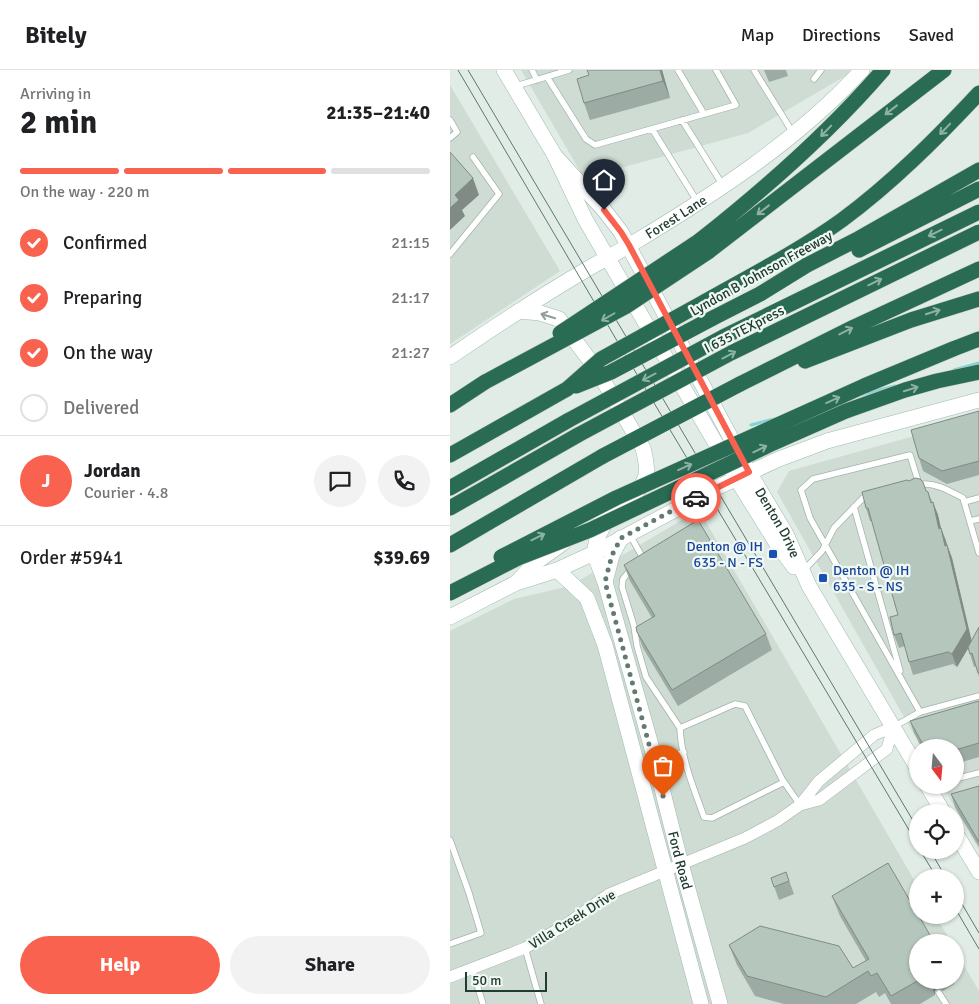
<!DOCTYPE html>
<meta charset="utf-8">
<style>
:root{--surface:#fff;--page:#f2f2f2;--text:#202124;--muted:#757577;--line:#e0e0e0;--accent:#fa6250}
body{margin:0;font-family:Signika,sans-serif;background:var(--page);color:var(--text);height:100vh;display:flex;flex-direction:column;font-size:19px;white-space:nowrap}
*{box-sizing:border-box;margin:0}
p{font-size:16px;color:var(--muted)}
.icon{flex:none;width:28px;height:28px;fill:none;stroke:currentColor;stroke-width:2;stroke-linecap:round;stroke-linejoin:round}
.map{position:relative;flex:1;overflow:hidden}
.drawer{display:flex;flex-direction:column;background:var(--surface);width:450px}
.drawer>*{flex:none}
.needle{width:32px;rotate:164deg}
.tools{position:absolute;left:459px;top:669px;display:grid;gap:10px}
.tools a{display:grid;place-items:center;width:55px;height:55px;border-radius:50%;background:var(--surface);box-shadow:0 1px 4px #0004;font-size:25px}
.scale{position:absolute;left:15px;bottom:12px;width:82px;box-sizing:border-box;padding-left:5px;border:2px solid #203d31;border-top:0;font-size:14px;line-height:18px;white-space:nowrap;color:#203d31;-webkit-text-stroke:4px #f0f8f3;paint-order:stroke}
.pin{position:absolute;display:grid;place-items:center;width:42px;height:42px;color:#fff;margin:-51px -21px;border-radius:50% 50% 50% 0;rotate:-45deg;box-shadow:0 0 5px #0007}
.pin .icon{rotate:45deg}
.courier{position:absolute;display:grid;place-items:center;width:50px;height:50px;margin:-25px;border:4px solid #fa6250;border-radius:50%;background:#fff;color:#222;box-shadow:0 1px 6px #0007}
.headline em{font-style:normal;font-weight:800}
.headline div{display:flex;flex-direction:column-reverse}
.headline{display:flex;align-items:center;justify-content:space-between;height:85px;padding:0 20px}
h1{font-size:32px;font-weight:800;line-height:38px}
.bar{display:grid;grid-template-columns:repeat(4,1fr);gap:8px 5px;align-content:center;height:60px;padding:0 20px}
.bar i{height:6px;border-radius:4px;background:var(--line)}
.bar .on{background:var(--accent)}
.bar p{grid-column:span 4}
.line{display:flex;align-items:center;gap:12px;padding:0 20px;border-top:1px solid var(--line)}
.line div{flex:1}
.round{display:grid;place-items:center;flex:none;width:52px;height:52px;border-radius:26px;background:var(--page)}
ol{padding:0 20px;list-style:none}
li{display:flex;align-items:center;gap:15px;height:55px}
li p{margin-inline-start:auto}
li .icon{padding:5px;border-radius:50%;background:var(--accent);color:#fff;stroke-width:4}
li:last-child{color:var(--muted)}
li i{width:28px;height:28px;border:2px solid var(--line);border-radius:50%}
.primary-button{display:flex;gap:10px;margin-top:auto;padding:10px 20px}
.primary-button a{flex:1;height:58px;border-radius:30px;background:var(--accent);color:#fff;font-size:20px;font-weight:800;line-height:58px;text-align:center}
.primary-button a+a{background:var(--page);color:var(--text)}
header{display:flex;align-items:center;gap:30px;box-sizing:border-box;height:70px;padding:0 25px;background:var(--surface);border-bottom:1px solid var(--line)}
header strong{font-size:24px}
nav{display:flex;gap:28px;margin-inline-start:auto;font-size:18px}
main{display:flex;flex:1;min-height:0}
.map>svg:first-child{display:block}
</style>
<header>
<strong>Bitely</strong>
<nav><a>Map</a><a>Directions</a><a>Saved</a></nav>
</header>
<main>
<section class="drawer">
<div class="headline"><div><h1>2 min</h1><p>Arriving in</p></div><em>21:35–21:40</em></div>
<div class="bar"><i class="on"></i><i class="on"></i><i class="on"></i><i></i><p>On the way · 220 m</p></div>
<ol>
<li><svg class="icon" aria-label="check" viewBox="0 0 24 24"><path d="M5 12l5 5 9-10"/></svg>Confirmed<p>21:15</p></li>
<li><svg class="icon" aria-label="check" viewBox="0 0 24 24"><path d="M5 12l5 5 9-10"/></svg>Preparing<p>21:17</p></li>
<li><svg class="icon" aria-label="check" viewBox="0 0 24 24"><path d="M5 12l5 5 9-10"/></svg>On the way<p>21:27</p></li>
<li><i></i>Delivered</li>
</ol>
<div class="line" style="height:90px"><b class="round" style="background:var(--accent);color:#fff">J</b><div><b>Jordan</b><p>Courier · 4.8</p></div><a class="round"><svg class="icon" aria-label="chat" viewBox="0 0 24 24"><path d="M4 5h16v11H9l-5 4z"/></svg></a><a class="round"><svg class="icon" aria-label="phone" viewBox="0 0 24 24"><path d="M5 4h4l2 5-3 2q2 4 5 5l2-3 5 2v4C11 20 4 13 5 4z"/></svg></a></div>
<div class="line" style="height:65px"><div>Order #5941</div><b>$39.69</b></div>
<div class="primary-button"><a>Help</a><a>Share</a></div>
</section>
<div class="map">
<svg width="529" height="934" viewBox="0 0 529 934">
<rect width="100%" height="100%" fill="#e0ece5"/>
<path fill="#cedcd3" d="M 71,0 L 400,0 L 397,5 L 298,63 L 134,108 Z
M 0,15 L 110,201 L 0,274 Z
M 529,348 L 529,780 L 492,715 L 505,715 L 505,678 L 471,677 L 327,422 L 339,401 Z
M 249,440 L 467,815 L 468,845 L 485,845 L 501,872 L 468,872 L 468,910 L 505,910 L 505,880 L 529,921 L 529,934 L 0,934 L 0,561 L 64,529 L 120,516 Z"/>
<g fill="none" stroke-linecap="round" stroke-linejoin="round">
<path stroke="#84d3d4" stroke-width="3" d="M 504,300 L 529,293
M 410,325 L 445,316
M 301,355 L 324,349"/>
<g stroke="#a3b4ab" stroke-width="7">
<path id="lane" d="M 82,0 L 87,10
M 228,0 L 254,44
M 304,0 L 343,63
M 97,7 L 136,69 L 145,75 L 286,35 L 266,0
M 364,9 L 371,0
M 66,16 L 119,0
M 0,50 L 7,62 L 0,68
M 232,50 L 272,114
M 202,59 L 247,131
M 0,184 L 49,124 L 23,87
M 469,414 L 460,385 L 363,409 L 351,420 L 360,448 L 470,642
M 468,415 C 483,411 500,421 513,428 L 529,483
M 514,432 L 529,428
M 404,437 L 450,601
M 520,451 L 529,449
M 180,465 L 194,490
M 182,498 L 173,509 L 172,517 L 184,556 L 187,576 L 196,607 L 230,658
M 354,500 L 372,481 L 384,458 L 413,428 L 420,426
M 445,656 L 470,642 L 529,626
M 205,691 L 234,682
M 505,709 L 529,703
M 334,712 L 262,748 L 254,747 C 244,719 231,688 230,658 L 285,634 L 295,636 L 332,709 L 350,735
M 483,720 L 492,715
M 0,770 L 19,823 L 31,863 L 0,874
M 75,878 L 91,934
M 22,898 L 33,934
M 489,923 L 496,934"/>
</g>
<g stroke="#a3b4ab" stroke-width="12">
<path id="street" d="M 350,735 L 369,730 L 437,679 L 443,657
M 0,907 L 75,878 L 114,856 L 159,824 L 295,768 L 327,751 L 350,735 L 369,711 L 424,665 L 443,657"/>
</g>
<g stroke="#a0bbae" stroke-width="16">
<g id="secondary">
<path d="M 54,0 L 105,86 L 135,149 L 157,187 L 286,408 L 327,474 L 344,497"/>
<path id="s1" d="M 105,86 L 154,140 L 171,162 L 299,402 L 336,464 L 359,516 L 468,699"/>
<path d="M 69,241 L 90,243 L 109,249 L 147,300 L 193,378 C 195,387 198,397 196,406 C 189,426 169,439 151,449"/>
<path id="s2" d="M 0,287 C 44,257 88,228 134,201 C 149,192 165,184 180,175 C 263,125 346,72 412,0"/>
<path id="s3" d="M 158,446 L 147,469 L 144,483 L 155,512 L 201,675 L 231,794 L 270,934"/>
<path d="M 107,500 L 137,528 L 155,575 L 251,934"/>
<path d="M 67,512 L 85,493 L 113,473"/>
<path d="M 155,512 L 162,485 L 171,468"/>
<path d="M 0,547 L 66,513 L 107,500 L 144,483 L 266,418 L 329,389 L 377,371 L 529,330"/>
<path d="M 477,715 L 493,742"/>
<path d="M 505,762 L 529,802"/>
</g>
</g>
<g stroke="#c1c9c5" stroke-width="16">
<path id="highway" d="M 249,171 C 315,119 378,64 433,0
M 409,180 L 529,119
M 258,182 L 494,0
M 254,232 C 300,206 349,181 392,150 C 442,113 486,69 529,23
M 263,248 L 310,224 L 357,195 L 406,170 L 529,100
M 503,279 L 529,269
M 355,291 L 461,250 L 529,229
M 290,314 L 404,257 L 529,199
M 0,335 L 35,312
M 0,385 L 117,319
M 0,418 L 119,350
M 0,438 L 128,365
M 0,475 L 153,386"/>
</g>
<use href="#lane" stroke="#fff" stroke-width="5.5"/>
<use href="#street" stroke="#fff" stroke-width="11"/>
<use href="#secondary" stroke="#fff" stroke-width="15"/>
<use href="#highway" stroke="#2a6b54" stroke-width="15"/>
<path stroke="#5a796c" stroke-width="1" d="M 8,0 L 173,281 L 468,775
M 18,0 L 468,759
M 470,780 L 487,808
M 480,780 L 496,808
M 505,822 L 529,863
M 505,838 L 529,879"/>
<g stroke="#c1c9c5" stroke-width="16" stroke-linecap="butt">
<path id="highway-bridge" d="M 110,263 L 249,171
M 35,312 L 175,237 L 258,182
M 126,316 L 161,302 L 263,248
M 117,319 L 151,289 L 254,232
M 119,350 L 273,267 L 529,142
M 128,365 L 281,283 L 529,162
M 153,386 L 290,314
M 51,487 L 166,428 L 414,316 L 503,279
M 0,523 L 68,488 L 140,460 L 319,375 L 396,341 L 455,320 L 487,311 L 529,302"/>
</g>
<use href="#highway-bridge" stroke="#2a6b54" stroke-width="15"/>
</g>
<path fill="#9caba3" d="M 137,0 L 212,0 L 220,28 L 140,50 L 134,33 L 139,5 Z
M 314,0 L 336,0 L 338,6 L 319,12 Z
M 529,341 L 529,405 L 497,414 L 473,401 L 469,388 Z
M 459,411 L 478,422 L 488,445 L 491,458 L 502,488 L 521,571 L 529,557 L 529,607 L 526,596 L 524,597 L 518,578 L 507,597 L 503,594 L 463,605 L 459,592 L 455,576 L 449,578 L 444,565 L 448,545 L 422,451 L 420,451 L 416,438 Z
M 174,495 L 316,564 L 322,580 L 228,636 L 193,578 L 187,562 L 202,548 L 180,511 Z
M 529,631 L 529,687 L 505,694 L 505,678 L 472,678 L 464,663 L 460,651 Z
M 529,716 L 529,777 L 505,737 L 501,724 Z
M 336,802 L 344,824 L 329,830 L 321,808 Z
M 382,826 L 468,910 L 503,910 L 504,914 L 493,921 L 487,919 L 485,921 L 485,925 L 470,934 L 441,934 L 435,923 L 429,927 L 426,922 L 406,934 L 334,934 L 305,926 L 287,895 L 279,875 L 403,898 L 416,891 L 390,846 Z"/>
<path fill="#7f8b84" d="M 210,0 L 212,0 L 220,28 L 213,11 Z
M 23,108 L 29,125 L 12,140 L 15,146 L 0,160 L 0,138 L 5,125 Z
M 483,432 L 488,445 L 493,468 L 488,455 Z
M 491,458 L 496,471 L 500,488 L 495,476 Z
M 497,475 L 502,488 L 522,572 L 507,597 L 502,584 Z
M 479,910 L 484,910 L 487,919 L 485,921 L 485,925 Z"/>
<path fill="#b5c7bd" stroke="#7f8b84" d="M 137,0 L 210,0 L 213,11 L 134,33 L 127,9 L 139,5 Z
M 0,82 L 23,108 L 5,125 L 9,130 L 0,138 Z
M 529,341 L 529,391 L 492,401 L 469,388 L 461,360 Z
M 465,408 L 470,409 L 473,412 L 476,421 L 478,422 L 481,433 L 483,432 L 488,455 L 489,459 L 491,458 L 495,476 L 497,475 L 517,559 L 502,584 L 498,582 L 459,592 L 451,563 L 444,565 L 440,547 L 448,545 L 418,438 L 416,438 L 412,422 L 457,410 L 459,411 Z
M 248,450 L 316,564 L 222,620 L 187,562 L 186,557 L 205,546 L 174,495 Z
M 529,557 L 529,603 L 528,603 L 522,583 L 520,584 L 518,577 Z
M 529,631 L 529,673 L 505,680 L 505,678 L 475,678 L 460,651 Z
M 529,716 L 529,772 L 501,724 Z
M 438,793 L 484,872 L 468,872 L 468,910 L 469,910 L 441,926 L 427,903 L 421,906 L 418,901 L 376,927 L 297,906 L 279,875 L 310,856 L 389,876 L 403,898 L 419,889 L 382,826 Z
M 336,802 L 339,811 L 324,817 L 321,808 Z"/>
<defs><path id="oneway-shaft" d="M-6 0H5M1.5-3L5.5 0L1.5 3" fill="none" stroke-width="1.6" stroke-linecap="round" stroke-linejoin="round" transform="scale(1.25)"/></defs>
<g stroke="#8db2a4">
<use href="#oneway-shaft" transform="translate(441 40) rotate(142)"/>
<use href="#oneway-shaft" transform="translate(495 59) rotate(134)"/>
<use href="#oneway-shaft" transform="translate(376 61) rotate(134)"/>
<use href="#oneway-shaft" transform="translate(313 140) rotate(142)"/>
<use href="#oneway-shaft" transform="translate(485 163) rotate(154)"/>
<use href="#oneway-shaft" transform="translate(425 212) rotate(-26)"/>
<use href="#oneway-shaft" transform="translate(483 242) rotate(-18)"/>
<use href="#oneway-shaft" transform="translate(158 247) rotate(150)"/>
<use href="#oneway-shaft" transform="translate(396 261) rotate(-27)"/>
<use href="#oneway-shaft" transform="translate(279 285) rotate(-28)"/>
<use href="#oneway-shaft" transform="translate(199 307) rotate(152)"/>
<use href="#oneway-shaft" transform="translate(461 319) rotate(-17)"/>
<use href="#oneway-shaft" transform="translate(383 330) rotate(-24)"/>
<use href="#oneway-shaft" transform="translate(310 379) rotate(-26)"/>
<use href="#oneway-shaft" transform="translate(235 397) rotate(-24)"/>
<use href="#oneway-shaft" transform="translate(88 467) rotate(-26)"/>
</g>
<use stroke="#909e98" href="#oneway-shaft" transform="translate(98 246) rotate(-163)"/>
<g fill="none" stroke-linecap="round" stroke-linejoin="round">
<path stroke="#637a70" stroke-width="5" stroke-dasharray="0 9" d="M 213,726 L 155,512 L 162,485 L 171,468 L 246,428"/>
<path stroke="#fa6250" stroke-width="6" d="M 154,140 L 171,162 L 179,175 L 299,402 L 246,428"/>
</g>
<g fill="#1a4fb4" stroke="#f0f8f3" stroke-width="2">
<rect x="318" y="479" width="10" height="10" rx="2.5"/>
<rect x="368" y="503" width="10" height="10" rx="2.5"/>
</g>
<g text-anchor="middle" stroke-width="4.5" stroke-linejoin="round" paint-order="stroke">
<g font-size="14" fill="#203d31" stroke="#f0f8f3">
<text dy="5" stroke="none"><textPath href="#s2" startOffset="266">Forest Lane</textPath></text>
<text transform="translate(311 203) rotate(-29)" y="5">Lyndon B Johnson Freeway</text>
<text transform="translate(294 259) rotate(-27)" y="5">I 635 TEXpress</text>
<text dy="5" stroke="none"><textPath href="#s1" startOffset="431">Denton Drive</textPath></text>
<text dy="5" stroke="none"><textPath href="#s3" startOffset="359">Ford Road</textPath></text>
<text transform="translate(122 849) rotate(-32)" y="5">Villa Creek Drive</text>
</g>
<g font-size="14" fill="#164399" stroke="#f0f8f3" text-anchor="end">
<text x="313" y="481">Denton @ IH<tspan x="313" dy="16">635 - N - FS</tspan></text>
<text x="383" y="505" text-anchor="start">Denton @ IH<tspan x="383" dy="16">635 - S - NS</tspan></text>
</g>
</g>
</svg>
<div class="tools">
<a><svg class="needle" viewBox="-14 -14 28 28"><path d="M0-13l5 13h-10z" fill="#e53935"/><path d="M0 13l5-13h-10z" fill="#757577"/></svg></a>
<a><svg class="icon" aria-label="locate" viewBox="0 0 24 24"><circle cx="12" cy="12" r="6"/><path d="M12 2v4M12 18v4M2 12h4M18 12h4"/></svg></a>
<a>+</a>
<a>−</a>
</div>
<div class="scale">50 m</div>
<div class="pin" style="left:213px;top:726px;background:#ea580c"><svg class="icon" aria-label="bag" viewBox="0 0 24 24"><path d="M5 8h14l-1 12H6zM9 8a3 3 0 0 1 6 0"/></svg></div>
<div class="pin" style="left:154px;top:140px;background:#1f2937"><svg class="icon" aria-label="home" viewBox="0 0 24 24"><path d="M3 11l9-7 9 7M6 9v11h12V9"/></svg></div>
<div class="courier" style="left:246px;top:428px"><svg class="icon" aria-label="car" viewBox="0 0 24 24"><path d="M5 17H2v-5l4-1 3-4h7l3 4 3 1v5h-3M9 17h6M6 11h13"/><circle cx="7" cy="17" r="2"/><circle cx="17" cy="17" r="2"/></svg></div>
</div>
</main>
